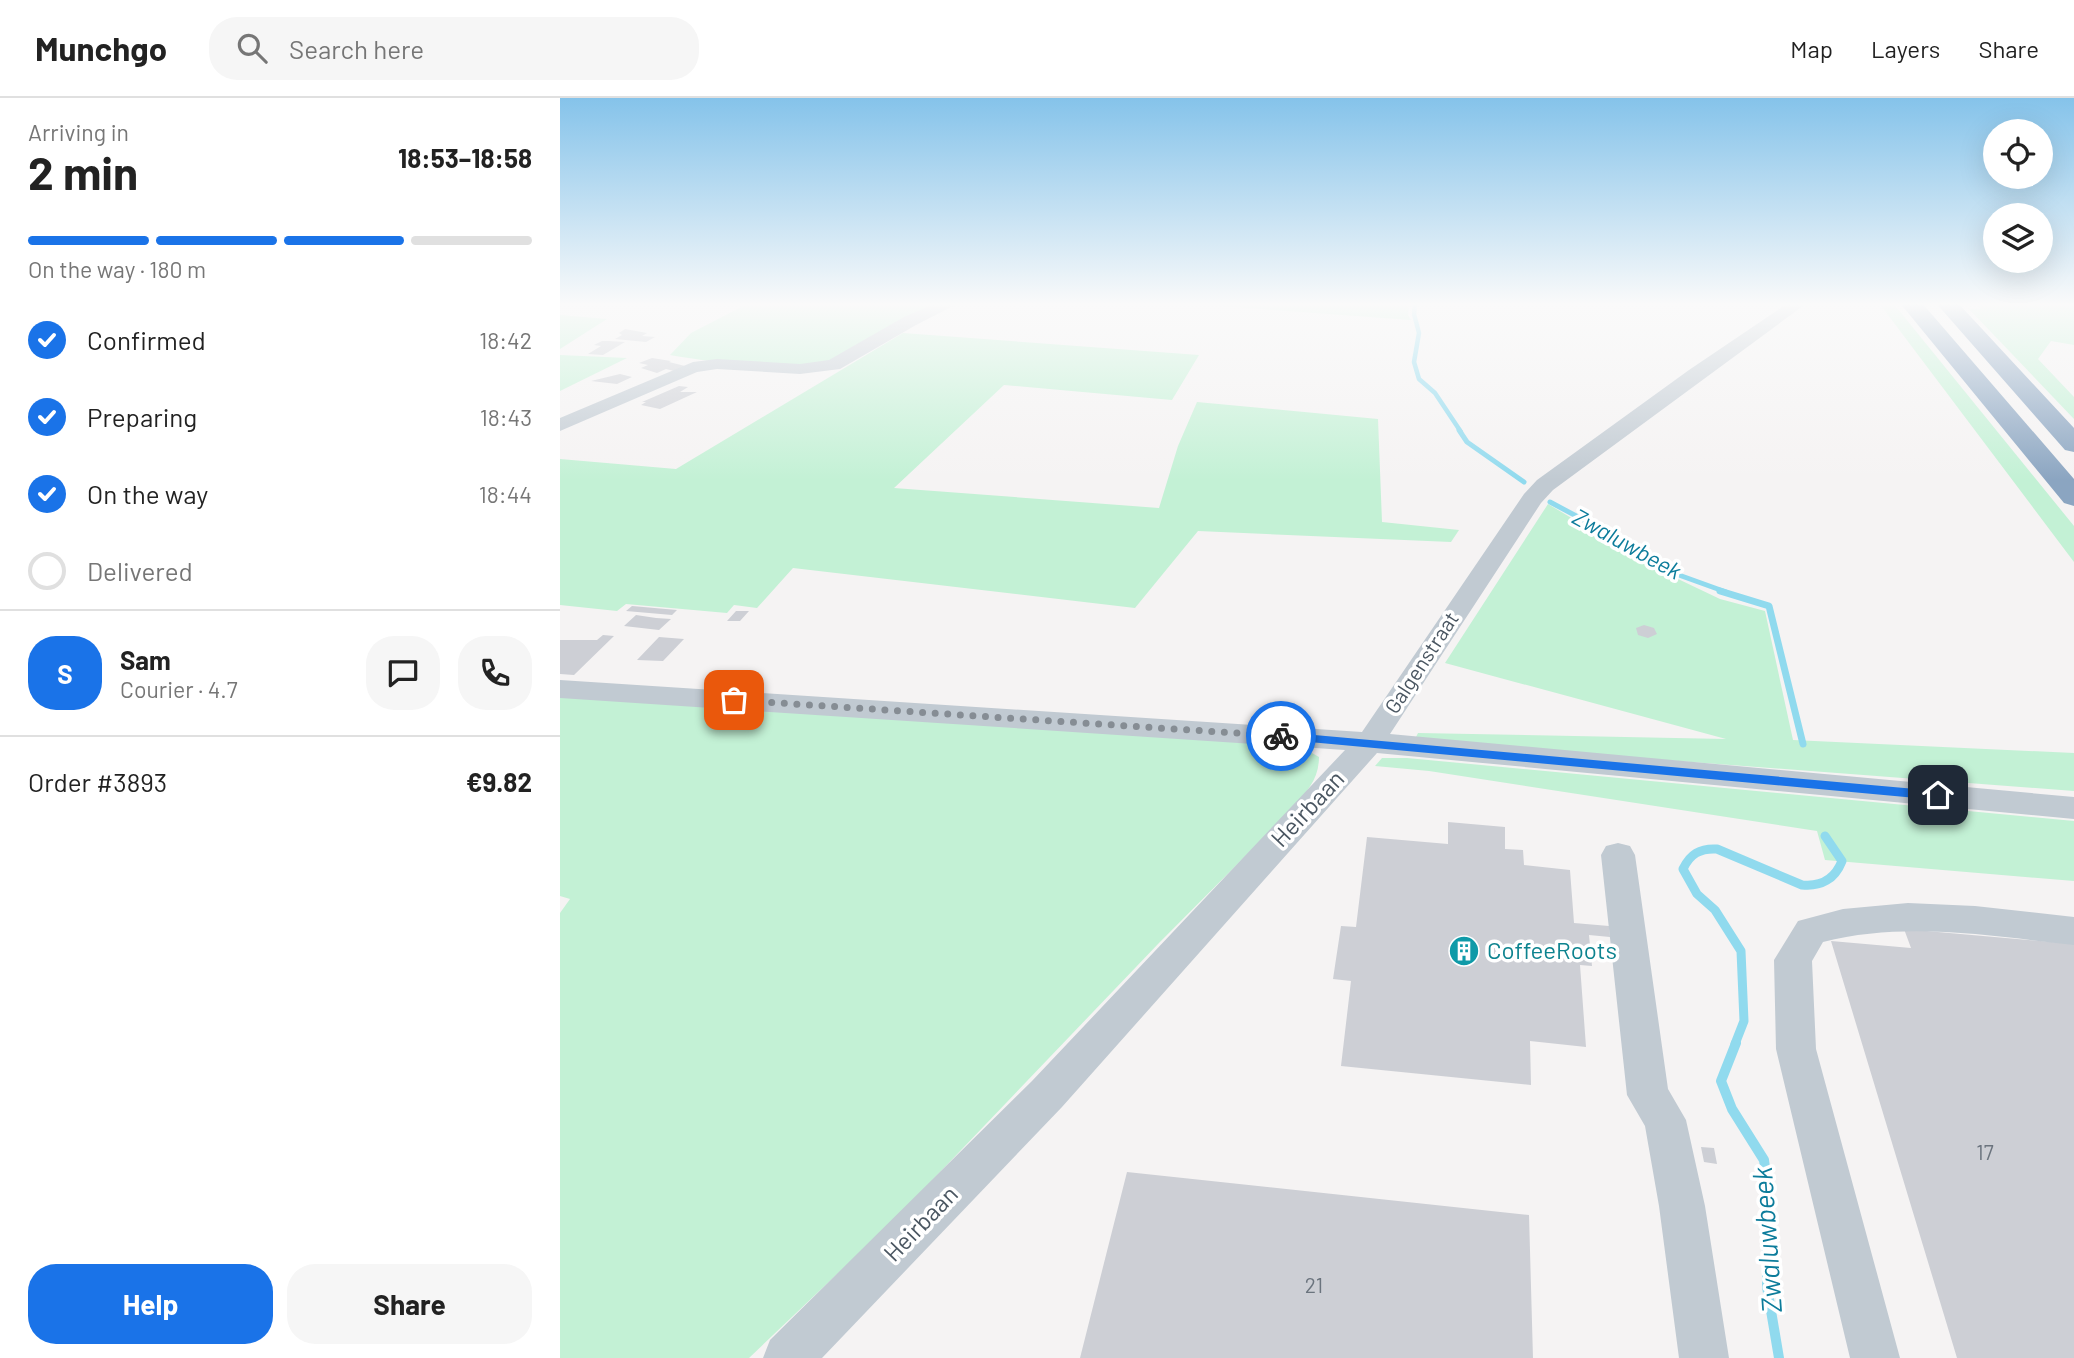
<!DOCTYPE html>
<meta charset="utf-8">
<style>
:root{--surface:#fff;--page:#f6f6f6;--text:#222;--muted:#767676;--line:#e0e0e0;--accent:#1a73e8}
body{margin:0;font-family:Barlow,sans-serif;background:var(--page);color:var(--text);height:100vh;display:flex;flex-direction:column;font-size:26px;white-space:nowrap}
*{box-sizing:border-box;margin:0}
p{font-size:23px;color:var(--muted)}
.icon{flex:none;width:38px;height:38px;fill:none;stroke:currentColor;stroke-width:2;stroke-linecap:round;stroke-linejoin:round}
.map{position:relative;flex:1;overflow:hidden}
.sheet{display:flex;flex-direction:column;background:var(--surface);width:560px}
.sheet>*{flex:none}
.controls{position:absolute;left:1423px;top:21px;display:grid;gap:14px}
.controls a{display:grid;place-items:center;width:70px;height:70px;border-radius:50%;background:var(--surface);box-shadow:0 7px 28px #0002;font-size:35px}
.pin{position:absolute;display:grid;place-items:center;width:60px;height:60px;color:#fff;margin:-30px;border-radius:14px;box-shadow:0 4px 10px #0006}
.courier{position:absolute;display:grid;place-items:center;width:70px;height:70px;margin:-35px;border:5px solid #1a73e8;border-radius:50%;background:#fff;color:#222;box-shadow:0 2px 9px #0007}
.overview em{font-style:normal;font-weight:700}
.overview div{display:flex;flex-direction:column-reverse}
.overview{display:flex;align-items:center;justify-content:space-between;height:119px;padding:0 28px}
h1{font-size:46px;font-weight:700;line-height:52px}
.bar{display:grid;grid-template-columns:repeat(4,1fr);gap:10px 7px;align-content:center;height:84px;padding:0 28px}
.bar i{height:9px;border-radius:5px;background:var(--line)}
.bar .selected{background:var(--accent)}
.bar p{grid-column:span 4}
.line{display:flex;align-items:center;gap:18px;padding:0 28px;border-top:2px solid var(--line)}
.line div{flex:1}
.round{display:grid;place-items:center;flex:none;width:74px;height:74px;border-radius:28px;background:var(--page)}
ol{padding:0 28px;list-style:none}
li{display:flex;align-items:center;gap:21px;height:77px}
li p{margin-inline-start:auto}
li .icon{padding:7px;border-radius:50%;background:var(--accent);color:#fff;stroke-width:4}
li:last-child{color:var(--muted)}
li i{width:38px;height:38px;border:4px solid var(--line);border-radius:50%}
.cta{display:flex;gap:14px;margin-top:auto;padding:14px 28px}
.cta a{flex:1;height:80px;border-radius:28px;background:var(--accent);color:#fff;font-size:28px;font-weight:700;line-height:80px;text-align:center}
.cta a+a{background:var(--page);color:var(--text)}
header{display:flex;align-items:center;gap:42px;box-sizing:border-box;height:98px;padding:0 35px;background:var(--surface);border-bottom:2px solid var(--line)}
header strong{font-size:33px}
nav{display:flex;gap:38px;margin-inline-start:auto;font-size:24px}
.search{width:490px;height:63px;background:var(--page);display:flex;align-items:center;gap:18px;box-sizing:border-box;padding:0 24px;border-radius:28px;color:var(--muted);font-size:26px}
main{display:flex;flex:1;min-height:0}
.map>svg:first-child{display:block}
</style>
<header>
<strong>Munchgo</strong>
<div class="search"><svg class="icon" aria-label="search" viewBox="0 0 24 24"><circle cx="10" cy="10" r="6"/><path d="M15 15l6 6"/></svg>Search here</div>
<nav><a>Map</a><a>Layers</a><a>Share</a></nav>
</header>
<main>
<section class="sheet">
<div class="overview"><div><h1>2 min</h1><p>Arriving in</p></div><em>18:53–18:58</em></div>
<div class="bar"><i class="selected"></i><i class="selected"></i><i class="selected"></i><i></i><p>On the way · 180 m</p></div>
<ol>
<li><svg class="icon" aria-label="check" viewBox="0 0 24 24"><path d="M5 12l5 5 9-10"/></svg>Confirmed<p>18:42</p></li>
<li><svg class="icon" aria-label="check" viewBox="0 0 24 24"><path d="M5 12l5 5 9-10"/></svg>Preparing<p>18:43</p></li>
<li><svg class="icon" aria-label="check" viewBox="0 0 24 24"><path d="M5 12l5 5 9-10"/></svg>On the way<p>18:44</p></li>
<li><i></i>Delivered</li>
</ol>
<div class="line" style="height:126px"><b class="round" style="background:var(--accent);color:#fff">S</b><div><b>Sam</b><p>Courier · 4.7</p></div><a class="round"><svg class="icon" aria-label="chat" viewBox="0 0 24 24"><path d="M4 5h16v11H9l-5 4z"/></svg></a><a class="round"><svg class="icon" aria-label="phone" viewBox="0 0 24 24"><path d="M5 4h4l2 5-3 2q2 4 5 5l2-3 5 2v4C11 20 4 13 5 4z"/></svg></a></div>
<div class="line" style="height:91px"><div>Order #3893</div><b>€9.82</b></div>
<div class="cta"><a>Help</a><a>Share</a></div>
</section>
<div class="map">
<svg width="1514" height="1260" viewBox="0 0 1514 1260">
<rect width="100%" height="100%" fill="#f5f3f3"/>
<path fill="#c3f1d5" d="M 189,205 L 380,205 C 351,221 311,249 281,260 C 236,276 157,265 110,257 L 131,235 Z
M 619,205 L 849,205 L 848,217 L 851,222 Z
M 1319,205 L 1333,205 L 1514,428 L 1514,464 Z
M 1416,205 L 1514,205 L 1514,247 L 1491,243 L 1478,261 L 1514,299 L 1514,321 L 1409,211 L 1420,211 Z
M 0,217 L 47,221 L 0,251 Z
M 343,235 L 639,257 L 612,302 L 444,287 L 334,390 L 599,410 L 618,348 L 637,304 L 818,321 L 822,424 L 899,432 L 891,444 L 638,433 L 575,510 L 233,470 L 197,510 L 174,507 L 167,515 L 66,506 L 57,513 L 0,507 L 0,361 L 116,371 Z
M 0,257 L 67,260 L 0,293 Z
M 988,406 L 1097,471 L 1160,501 L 1205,513 L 1233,642 L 1514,655 L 1514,693 L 854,643 L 858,635 L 1166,641 L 885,565 Z
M 0,597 L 719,646 L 745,651 L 759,659 C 759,681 747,693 734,709 L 598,846 L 337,1119 L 189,1260 L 0,1260 L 0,815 L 10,801 L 0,798 Z
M 822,660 L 847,660 L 1514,723 L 1514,783 L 1265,762 L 1257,733 L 869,673 L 815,668 Z"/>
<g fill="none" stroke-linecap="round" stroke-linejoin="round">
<path stroke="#90daee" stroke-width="4.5" d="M 855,205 L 854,216 L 859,235 L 854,264 L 859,281 L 875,295 L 901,334"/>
<path stroke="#90daee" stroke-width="5" d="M 899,332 L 907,344 L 964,384
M 990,404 L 1065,444 L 1105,472 L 1166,494"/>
<path stroke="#90daee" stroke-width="7" d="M 1160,493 L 1209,508 L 1243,646"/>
<path stroke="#90daee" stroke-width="9" d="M 1175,946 L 1184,923 L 1181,853 L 1155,812 L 1137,796 L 1123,771 C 1130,756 1140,750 1157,751 L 1242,787 C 1261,789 1275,781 1282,763 L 1265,738"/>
<path stroke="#90daee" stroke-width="10" d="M 1176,945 L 1161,983 L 1172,1011 L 1204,1062 L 1208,1092 L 1207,1189 L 1219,1260"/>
</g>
<path fill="#cdcfd5" d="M 65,231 L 87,235 L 82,238 L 95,239 L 86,244 L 55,241 L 62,237 L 59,235 Z
M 42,243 L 49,243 L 65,244 L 43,257 L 28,256 L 41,248 L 34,247 Z
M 92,260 L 111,263 L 109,264 L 125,268 L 114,273 L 106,271 L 97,275 L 81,270 L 88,267 L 79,265 Z
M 60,276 L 72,279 L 57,286 L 31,283 Z
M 119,288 L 128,289 L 120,294 L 137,294 L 100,311 L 81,307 L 86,304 L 82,304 Z
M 72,508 L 117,512 L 112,517 L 66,513 Z
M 176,513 L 189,513 L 180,523 L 167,523 Z
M 76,517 L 96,520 L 111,521 L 99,532 L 64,528 Z
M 1084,527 L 1094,530 L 1097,536 L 1088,540 L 1078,537 L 1076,530 Z
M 43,537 L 54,538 L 14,577 L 0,576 L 0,542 L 37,542 Z
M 99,539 L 124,541 L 103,563 L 77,562 Z
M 888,724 L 945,729 L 945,751 L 963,752 L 964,767 L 1010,772 L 1014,825 L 1049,828 L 1050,839 L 1029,837 L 1032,868 L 1020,867 L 1026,949 L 970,943 L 971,987 L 781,968 L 791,883 L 773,881 L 781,828 L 796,829 L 807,739 L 888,746 Z
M 1344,831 L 1514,846 L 1514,1260 L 1397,1260 L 1271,843 L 1351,850 Z
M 1141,1049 L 1154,1050 L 1157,1066 L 1144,1064 Z
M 567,1074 L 969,1117 L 973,1260 L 520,1260 Z"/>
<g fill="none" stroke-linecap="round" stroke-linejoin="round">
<path fill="#c1cad2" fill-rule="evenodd" d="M 376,205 L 399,205 L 356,227 L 280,271 L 240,276 L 157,271 L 137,274 L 0,333 L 0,320 L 133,264 L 157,261 L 240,266 L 269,262 L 344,219 Z
M 1228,205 L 1247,205 L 993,392 L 981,405 L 830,636 L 1514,699 L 1514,721 L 817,655 L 502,1009 L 262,1260 L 203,1260 L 210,1242 L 472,983 L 785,652 L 0,600 L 0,582 L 802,634 L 964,396 L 977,382 L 1129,272 Z
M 1058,745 L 1070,748 L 1075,757 L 1108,991 L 1126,1022 L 1145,1108 L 1169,1260 L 1119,1260 L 1099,1108 L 1085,1028 L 1067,997 L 1041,757 L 1046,748 Z
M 1348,805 L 1415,808 L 1514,819 L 1514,847 C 1431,838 1346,823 1263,844 L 1252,863 L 1256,951 L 1340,1260 L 1290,1260 L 1216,951 L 1214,862 L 1238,823 L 1283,811 Z"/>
<path fill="#8ba5c1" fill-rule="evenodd" d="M 1340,205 L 1362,205 L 1514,381 L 1514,408 L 1504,405 Z
M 1376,205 L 1398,205 L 1514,330 L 1514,354 L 1505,352 Z"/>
</g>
<linearGradient id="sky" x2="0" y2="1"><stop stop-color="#85c3ea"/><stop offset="0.54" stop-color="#fafafa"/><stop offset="1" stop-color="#fafafa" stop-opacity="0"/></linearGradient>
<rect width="1514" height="382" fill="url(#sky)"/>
<path fill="#1a73e8" d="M 721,634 L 1378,693 L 1385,697 L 1378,702 L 717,641 L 715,638 Z"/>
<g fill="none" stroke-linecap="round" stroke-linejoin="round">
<path stroke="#868d94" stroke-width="7" stroke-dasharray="0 12.6" d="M 174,602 L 721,638"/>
</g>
<defs>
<g id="building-disc" transform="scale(1.575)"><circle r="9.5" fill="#0f9aa8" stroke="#fff"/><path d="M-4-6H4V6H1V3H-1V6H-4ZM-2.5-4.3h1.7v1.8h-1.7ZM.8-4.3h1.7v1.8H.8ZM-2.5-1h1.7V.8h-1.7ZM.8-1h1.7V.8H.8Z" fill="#fff"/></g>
</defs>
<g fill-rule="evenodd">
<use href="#building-disc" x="904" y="853"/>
</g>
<g text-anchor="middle" stroke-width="7" stroke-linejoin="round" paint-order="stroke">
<g font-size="21" fill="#4a5661" stroke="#fff">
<text transform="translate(862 565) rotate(-57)" y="7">Galgenstraat</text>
</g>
<g font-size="21" fill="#6b747e">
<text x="1425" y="1062">17</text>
<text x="754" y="1195">21</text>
</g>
<g font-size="23" font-style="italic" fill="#0c7c9b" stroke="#fff">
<text transform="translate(1067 446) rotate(29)" y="8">Zwaluwbeek</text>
</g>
<g font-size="24" fill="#4a5661" stroke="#fff">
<text transform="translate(748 711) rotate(-47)" y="8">Heirbaan</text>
<text transform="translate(361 1126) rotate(-46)" y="8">Heirbaan</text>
</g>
<g font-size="24" fill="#0d838f" stroke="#fff" text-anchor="start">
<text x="927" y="861">CoffeeRoots</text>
</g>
<g font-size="28" font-style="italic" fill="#0c7c9b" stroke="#fff">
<text transform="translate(1207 1142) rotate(-94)" y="10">Zwaluwbeek</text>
</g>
</g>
</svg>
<div class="controls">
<a><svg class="icon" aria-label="locate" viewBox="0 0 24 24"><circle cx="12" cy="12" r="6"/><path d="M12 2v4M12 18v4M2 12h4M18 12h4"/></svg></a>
<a><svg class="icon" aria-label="layers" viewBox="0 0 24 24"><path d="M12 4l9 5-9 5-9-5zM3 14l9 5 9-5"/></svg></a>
</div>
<div class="pin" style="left:174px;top:602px;background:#ea580c"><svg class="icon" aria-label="bag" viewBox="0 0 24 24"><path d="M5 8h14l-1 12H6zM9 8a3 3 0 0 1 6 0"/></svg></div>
<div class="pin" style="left:1378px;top:697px;background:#1f2937"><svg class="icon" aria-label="home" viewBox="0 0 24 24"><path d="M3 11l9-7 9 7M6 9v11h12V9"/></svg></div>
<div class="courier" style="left:721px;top:638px"><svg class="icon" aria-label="bike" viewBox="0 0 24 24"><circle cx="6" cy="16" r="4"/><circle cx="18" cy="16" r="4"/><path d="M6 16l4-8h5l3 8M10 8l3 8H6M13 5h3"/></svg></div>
</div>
</main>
